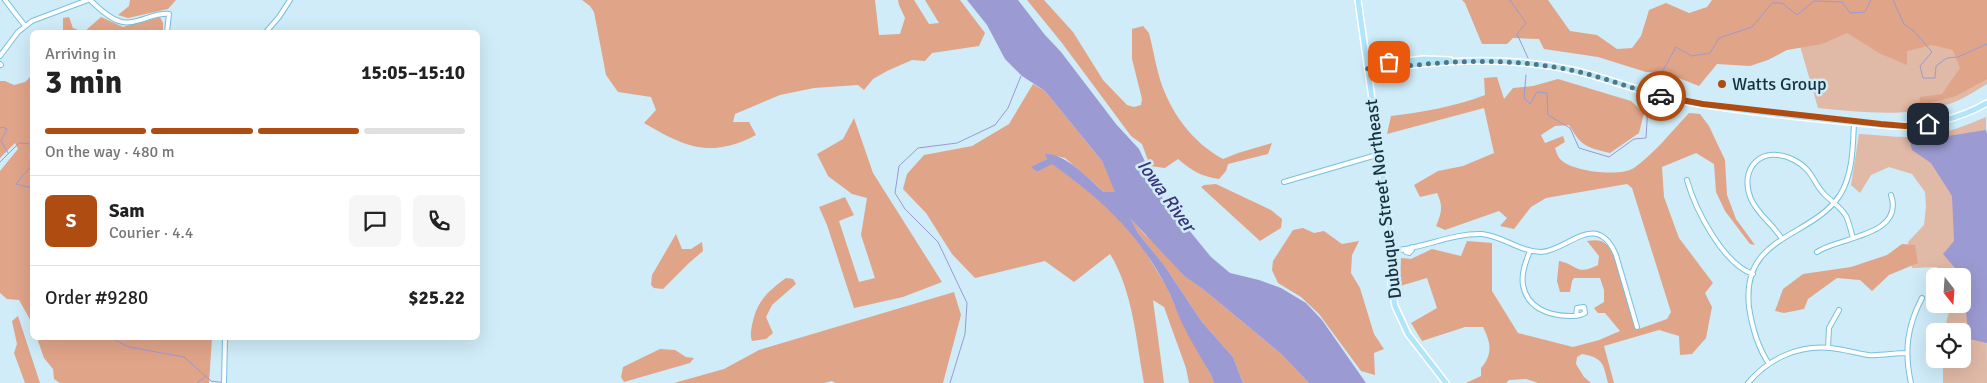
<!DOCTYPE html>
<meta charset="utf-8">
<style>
:root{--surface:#fff;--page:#f6f6f6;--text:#222;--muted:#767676;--line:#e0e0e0;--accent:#ae4c12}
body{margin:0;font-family:Signika,sans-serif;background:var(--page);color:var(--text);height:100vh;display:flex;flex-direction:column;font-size:19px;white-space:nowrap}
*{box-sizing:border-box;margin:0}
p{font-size:16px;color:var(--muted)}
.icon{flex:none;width:28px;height:28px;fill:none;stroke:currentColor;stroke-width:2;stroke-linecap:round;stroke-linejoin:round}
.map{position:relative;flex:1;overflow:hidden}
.sheet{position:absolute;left:30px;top:30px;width:450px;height:310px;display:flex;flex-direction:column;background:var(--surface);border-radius:8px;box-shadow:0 5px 20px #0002}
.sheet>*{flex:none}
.needle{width:32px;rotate:163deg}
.buttons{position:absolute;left:1926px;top:268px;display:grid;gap:10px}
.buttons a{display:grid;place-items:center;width:45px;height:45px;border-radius:8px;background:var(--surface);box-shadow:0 5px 20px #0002;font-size:25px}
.pin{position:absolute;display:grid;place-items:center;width:42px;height:42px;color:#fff;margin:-21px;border-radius:10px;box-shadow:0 2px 8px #0006}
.courier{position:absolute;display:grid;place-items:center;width:50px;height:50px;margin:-25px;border:4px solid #ae4c12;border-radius:50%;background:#fff;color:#222;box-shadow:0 1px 6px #0007}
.overview em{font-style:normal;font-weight:800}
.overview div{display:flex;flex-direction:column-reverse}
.overview{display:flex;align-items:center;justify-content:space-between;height:85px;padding:0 15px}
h1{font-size:32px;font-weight:800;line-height:38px}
.bar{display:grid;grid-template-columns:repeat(4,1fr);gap:8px 5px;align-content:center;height:60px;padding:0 15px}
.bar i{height:6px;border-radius:4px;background:var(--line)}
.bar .active{background:var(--accent)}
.bar p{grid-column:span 4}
.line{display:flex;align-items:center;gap:12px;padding:0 15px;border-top:1px solid var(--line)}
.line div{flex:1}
.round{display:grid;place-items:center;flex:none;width:52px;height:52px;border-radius:8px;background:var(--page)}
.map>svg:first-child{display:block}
</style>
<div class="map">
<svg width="1987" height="383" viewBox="0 0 1987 383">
<rect width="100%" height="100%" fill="#cfecf8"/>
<path fill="#e1b9a7" d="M 1987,0 L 1987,84 C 1975,91 1962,100 1949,104 C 1906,118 1862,112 1818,108 L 1798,39 Z
M 1986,117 L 1987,383 L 1943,383 L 1943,359 L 1962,359 L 1962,331 L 1944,331 L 1951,304 L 1962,304 L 1962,276 L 1946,276 L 1937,267 L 1912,268 L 1908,242 L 1924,225 L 1926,206 L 1925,192 L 1912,174 L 1889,167 L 1871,175 L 1860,193 L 1851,185 L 1859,134 C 1881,135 1904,139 1926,136 C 1947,133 1967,125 1986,117 Z"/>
<path fill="#e0a489" d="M 130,0 L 176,0 L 168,9 L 128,18 L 118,15 L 129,6 Z
M 582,0 L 875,0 L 879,35 L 900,34 L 905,18 L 899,5 L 898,0 L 914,0 L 929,24 L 939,23 L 925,0 L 960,0 L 985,33 L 979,46 L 932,53 L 925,61 L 912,60 L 887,71 L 873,79 L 864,90 L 858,85 L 814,88 L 780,95 L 735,114 L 733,122 L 749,122 L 756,135 C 710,159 685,147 644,123 L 656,110 L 651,97 L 618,92 L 606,75 L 594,12 L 590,6 Z
M 1027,0 L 1044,0 L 1073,32 L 1103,80 L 1127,105 L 1134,107 L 1141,105 L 1142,99 L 1132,59 L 1132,29 L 1143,26 L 1149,33 C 1154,52 1157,75 1165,93 C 1177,121 1197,145 1223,159 L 1238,153 L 1272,143 L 1268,154 L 1228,164 L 1226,171 L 1219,179 C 1202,177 1191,170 1178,159 L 1165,168 L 1150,166 L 1142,144 L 1131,136 L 1062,43 Z
M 1462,0 L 1548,0 L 1570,31 L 1597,35 L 1617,49 L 1632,48 L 1641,36 L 1649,10 L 1666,3 L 1689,13 L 1707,7 L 1712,0 L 1987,0 L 1987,79 L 1956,96 L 1919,106 L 1920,97 L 1942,94 L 1960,68 L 1953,50 L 1932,45 L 1907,51 L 1907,65 L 1879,53 L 1847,33 L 1822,44 L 1787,50 L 1768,60 L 1750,66 L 1717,64 L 1699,86 L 1666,73 L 1646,72 L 1598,57 L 1544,49 L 1539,39 L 1513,38 L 1507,44 L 1482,44 L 1465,3 Z
M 69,17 L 73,28 L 84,32 L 101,17 L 123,27 L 160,17 L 163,23 L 163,32 L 63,32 L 63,18 Z
M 32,75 L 32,323 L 19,300 L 7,299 L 0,293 L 0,171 L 18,149 L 15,143 L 0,158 L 0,81 L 5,81 L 14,85 L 25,82 Z
M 1497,77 L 1504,99 L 1513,88 L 1533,86 L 1558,79 L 1631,101 L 1644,113 L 1639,133 L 1610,153 C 1586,147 1582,147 1569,125 L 1555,126 L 1541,135 L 1545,143 L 1563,136 L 1565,142 L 1555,148 C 1556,151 1558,157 1560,159 C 1572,172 1620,177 1634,168 C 1655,153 1672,131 1689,113 L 1700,114 L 1709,126 L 1725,160 L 1727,195 L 1736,219 L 1755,245 L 1750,244 L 1725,211 L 1716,192 L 1714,164 L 1696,153 L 1662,167 L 1664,197 L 1679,238 L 1713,283 L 1705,293 L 1712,307 L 1706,338 L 1692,354 L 1680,355 L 1679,336 L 1659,330 L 1604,346 L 1614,383 L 1608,383 C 1603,364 1604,358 1582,354 L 1577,357 L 1576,364 L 1584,377 L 1591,383 L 1538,383 L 1526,379 L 1509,380 L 1506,383 L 1466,383 L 1481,376 L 1481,368 C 1493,354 1491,343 1483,327 L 1465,327 L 1422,341 L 1411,323 L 1437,308 L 1427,278 L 1400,286 L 1401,258 L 1411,259 L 1432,249 L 1461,256 L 1467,241 L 1492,243 L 1492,291 L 1518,333 L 1573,347 L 1599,340 L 1620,331 L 1605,313 L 1598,313 L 1594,308 L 1604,302 L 1604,290 L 1600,278 L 1574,278 L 1572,281 L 1570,292 L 1560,292 L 1557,281 L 1559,261 C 1579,265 1575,276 1598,265 L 1599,256 L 1587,241 C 1593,240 1601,239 1606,244 C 1618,253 1631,313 1636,330 L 1667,319 L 1671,312 L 1632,188 L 1627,184 L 1546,198 L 1531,207 L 1514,229 L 1500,226 L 1507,218 L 1499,211 L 1445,230 L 1436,226 C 1442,213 1443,205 1437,193 L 1420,197 L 1414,185 L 1438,171 L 1463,166 L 1494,153 L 1484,108 L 1387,134 L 1391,116 C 1423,112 1454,107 1485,95 L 1484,78 Z
M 1033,84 L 1045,91 L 1102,161 L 1116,192 L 1104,192 L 1065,158 L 1046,154 L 1047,159 L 1032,167 L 1037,172 L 1052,163 L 1096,197 L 1117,216 L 1144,250 L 1167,287 L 1181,320 L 1211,375 L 1214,383 L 1189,383 L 1186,368 L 1164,307 L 1153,300 L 1164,383 L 1144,383 C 1136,340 1133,291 1110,254 L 1074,282 L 1045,261 L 975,278 L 952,254 L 926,213 L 903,189 L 907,174 L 924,155 L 972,146 L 1009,124 Z
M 854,118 L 873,173 L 942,282 L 903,297 L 854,308 L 827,225 L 819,207 L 845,197 L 854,215 L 839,221 L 859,282 L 875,278 L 861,235 L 867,198 L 852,194 L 828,176 L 817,154 L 843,139 Z
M 1216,184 L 1271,210 L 1282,219 L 1281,228 L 1260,241 L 1201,187 L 1204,185 Z
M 1128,215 L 1145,235 L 1151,240 L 1184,276 L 1204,290 L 1280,353 L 1309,383 L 1243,383 L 1233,357 L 1202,322 L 1164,265 L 1138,233 Z
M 1303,228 L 1314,233 L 1324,231 L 1342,244 L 1359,241 L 1352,255 L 1351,273 L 1360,288 L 1374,334 L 1384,349 L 1374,353 L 1375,375 L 1361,371 L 1319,314 L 1301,297 L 1278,283 L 1272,270 L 1273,261 L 1293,230 Z
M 676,234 L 682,249 L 691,249 L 702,242 L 703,251 L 689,263 L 663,289 L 654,288 L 651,285 L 652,275 Z
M 1902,244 L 1915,245 L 1918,263 L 1889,275 L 1872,291 L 1860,280 L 1837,278 L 1808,299 L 1804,309 L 1784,313 L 1775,311 L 1783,289 L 1803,274 L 1851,267 L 1887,255 Z
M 786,278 L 793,279 L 796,284 L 772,305 L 766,317 L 773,333 L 766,339 L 752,341 C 750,335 751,331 752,325 C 757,301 767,292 786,278 Z
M 954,292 L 961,315 L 943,383 L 835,383 L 832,381 L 824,383 L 674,383 L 724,369 L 759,350 Z
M 18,316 L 40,383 L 25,383 L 14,353 L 17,344 L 12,321 Z
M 37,338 L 212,338 L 209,383 L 60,383 L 54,379 L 53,369 L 44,358 Z
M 660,349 L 675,350 L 686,357 L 694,358 L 690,363 L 624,382 L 621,377 L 623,367 Z"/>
<path fill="#9b9ad2" d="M 967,0 L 1018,0 L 1045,35 L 1061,52 L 1116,124 L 1139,149 L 1162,197 L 1211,257 L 1230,273 L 1259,280 L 1281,288 L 1306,303 L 1322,320 L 1366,383 L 1309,383 L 1280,353 L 1204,290 L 1184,276 L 1130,218 L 1138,233 L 1164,265 L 1202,322 L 1233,357 L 1243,383 L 1214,383 L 1211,375 C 1201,357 1190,340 1181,321 C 1176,310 1172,297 1166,286 C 1137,232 1101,199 1052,164 L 1037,172 L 1031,167 L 1047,159 L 1045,154 C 1066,153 1088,179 1104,192 L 1115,192 L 1102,161 L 1045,91 L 1022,76 L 1005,59 L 987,25 Z
M 1986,130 L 1987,134 L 1987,343 L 1969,339 L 1962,276 L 1943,254 L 1954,241 L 1952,196 L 1931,163 L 1912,150 L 1910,142 Z"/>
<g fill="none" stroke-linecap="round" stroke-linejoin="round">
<path stroke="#9b9ad2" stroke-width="1" d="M 1510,0 L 1526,23 L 1517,34 L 1528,58
M 1893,0 L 1904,24 L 1915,32 L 1932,52 L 1920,66 L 1923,78 L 1935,78 L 1936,66 L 1947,58 L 1958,57 L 1987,44
M 1526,75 L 1524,98 L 1530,104 L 1537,92 L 1547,93 L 1548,115 L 1570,128 L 1579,148 L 1609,157 L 1634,139 L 1646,138 L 1648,105
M 1655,85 L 1676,47 L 1692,56 L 1710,53 L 1719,38 L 1752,27 L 1772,3 L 1782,3 L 1797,15 L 1814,1 L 1842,2 L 1850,13 L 1865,12 L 1871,0
M 0,128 L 3,127 L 7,129 L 1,141 L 8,153
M 0,162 L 19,143 L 32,144
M 32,165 L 16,184 L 32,188
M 111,338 L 129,347 L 184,357 L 211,381 L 226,383
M 197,383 L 206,376
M 950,383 L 965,334 L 967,303 L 938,242 L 905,209 L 895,193 L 899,166 L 918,148 L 957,143 L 995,125 L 1008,108 L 1021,76"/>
<g stroke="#77c1de" stroke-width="6">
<path id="minor" d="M 5,0 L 25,26
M 90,0 C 98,7 108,18 119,21 C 134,27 153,12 169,14 L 167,32
M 266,32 L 279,17 L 290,0
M 0,56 L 18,32 L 32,21 L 88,0
M 0,64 L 1,65
M 1687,180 C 1695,209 1723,264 1753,274
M 1284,182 L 1380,154
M 1782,239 C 1773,224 1758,215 1751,199 C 1738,167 1763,144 1794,160 C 1813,170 1812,181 1824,194 C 1831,201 1841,207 1846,216 C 1849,222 1851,231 1853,238
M 1405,249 L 1406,252 L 1409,253 L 1412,250 L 1412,247
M 1391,251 C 1422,249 1452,233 1482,234 C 1503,236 1520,252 1541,252 C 1568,251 1596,209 1616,255 L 1637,327
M 1530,251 C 1526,261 1521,273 1523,285 C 1527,308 1549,316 1570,316 C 1576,316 1580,316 1585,313 L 1584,307 L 1577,308 L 1576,316
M 1817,252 C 1839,237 1905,236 1891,195
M 1828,348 L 1829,328 L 1839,310
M 1769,364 C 1757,346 1752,327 1749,307 C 1741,234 1811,239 1840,195 C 1853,174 1853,146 1854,121
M 224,383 L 225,338
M 1748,383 C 1768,359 1798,345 1830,348 C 1843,349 1855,353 1868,355 C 1881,356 1894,353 1907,353
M 1911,383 C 1904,352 1907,326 1922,298"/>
</g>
<g stroke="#fff" stroke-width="8">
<path id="major" d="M 1358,0 L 1389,219 L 1391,283 L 1395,306 L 1408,334 L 1446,383
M 1367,65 L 1424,59 L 1450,60
M 1368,71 C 1436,60 1508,55 1576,71 C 1611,79 1645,94 1682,101 C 1751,113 1823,120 1893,126 C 1926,126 1958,120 1987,103"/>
</g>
<use href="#minor" stroke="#fff" stroke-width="4"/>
<use href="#major" stroke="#b1e6fa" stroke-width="5"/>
</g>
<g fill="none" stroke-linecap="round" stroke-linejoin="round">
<path stroke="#557480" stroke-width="5" stroke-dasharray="0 9" d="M 1389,62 L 1367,64 L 1368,71 C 1429,62 1493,57 1554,67 C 1591,72 1625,87 1661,96"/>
<path stroke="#ae4c12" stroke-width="6" d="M 1661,96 L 1703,104 L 1881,124 L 1905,126 L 1928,124"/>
</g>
<circle fill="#ae4c12" stroke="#cfecf8" stroke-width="2" cx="1722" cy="84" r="5"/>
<g text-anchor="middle" stroke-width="5" stroke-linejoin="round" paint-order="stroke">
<g font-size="18" fill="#14333f" stroke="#cfecf8" text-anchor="start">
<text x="1732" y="90">Watts Group</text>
</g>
<g font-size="18" fill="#14333f" stroke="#cfecf8">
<text transform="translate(1383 199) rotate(-97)" y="6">Dubuque Street Northeast</text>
</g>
<g font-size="19" font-style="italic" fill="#3b3376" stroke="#cfecf8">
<text transform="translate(1167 195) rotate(54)" y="7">Iowa River</text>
</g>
</g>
</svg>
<div class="buttons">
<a><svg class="needle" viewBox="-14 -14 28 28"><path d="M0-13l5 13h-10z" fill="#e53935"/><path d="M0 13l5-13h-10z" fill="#767676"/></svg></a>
<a><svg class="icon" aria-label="locate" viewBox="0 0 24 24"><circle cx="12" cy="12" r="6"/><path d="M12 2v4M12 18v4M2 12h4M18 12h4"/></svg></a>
</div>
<div class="pin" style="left:1389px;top:62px;background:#ea580c"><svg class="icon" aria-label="bag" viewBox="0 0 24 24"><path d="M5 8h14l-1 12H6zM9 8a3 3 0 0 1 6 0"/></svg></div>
<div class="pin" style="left:1928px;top:124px;background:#1f2937"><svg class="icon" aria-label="home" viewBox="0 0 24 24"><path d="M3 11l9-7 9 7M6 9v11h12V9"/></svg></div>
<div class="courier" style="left:1661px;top:96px"><svg class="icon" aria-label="car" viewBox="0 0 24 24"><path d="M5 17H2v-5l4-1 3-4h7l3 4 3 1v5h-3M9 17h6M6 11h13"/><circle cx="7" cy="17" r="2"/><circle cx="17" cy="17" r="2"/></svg></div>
<section class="sheet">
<div class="overview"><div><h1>3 min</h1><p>Arriving in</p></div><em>15:05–15:10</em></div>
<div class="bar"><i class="active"></i><i class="active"></i><i class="active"></i><i></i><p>On the way · 480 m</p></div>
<div class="line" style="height:90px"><b class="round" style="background:var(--accent);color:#fff">S</b><div><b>Sam</b><p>Courier · 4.4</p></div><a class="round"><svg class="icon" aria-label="chat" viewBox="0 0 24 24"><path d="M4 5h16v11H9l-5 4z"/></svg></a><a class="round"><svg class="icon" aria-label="phone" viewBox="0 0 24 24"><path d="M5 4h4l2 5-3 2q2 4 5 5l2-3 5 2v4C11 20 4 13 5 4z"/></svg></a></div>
<div class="line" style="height:65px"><div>Order #9280</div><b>$25.22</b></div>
</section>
</div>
